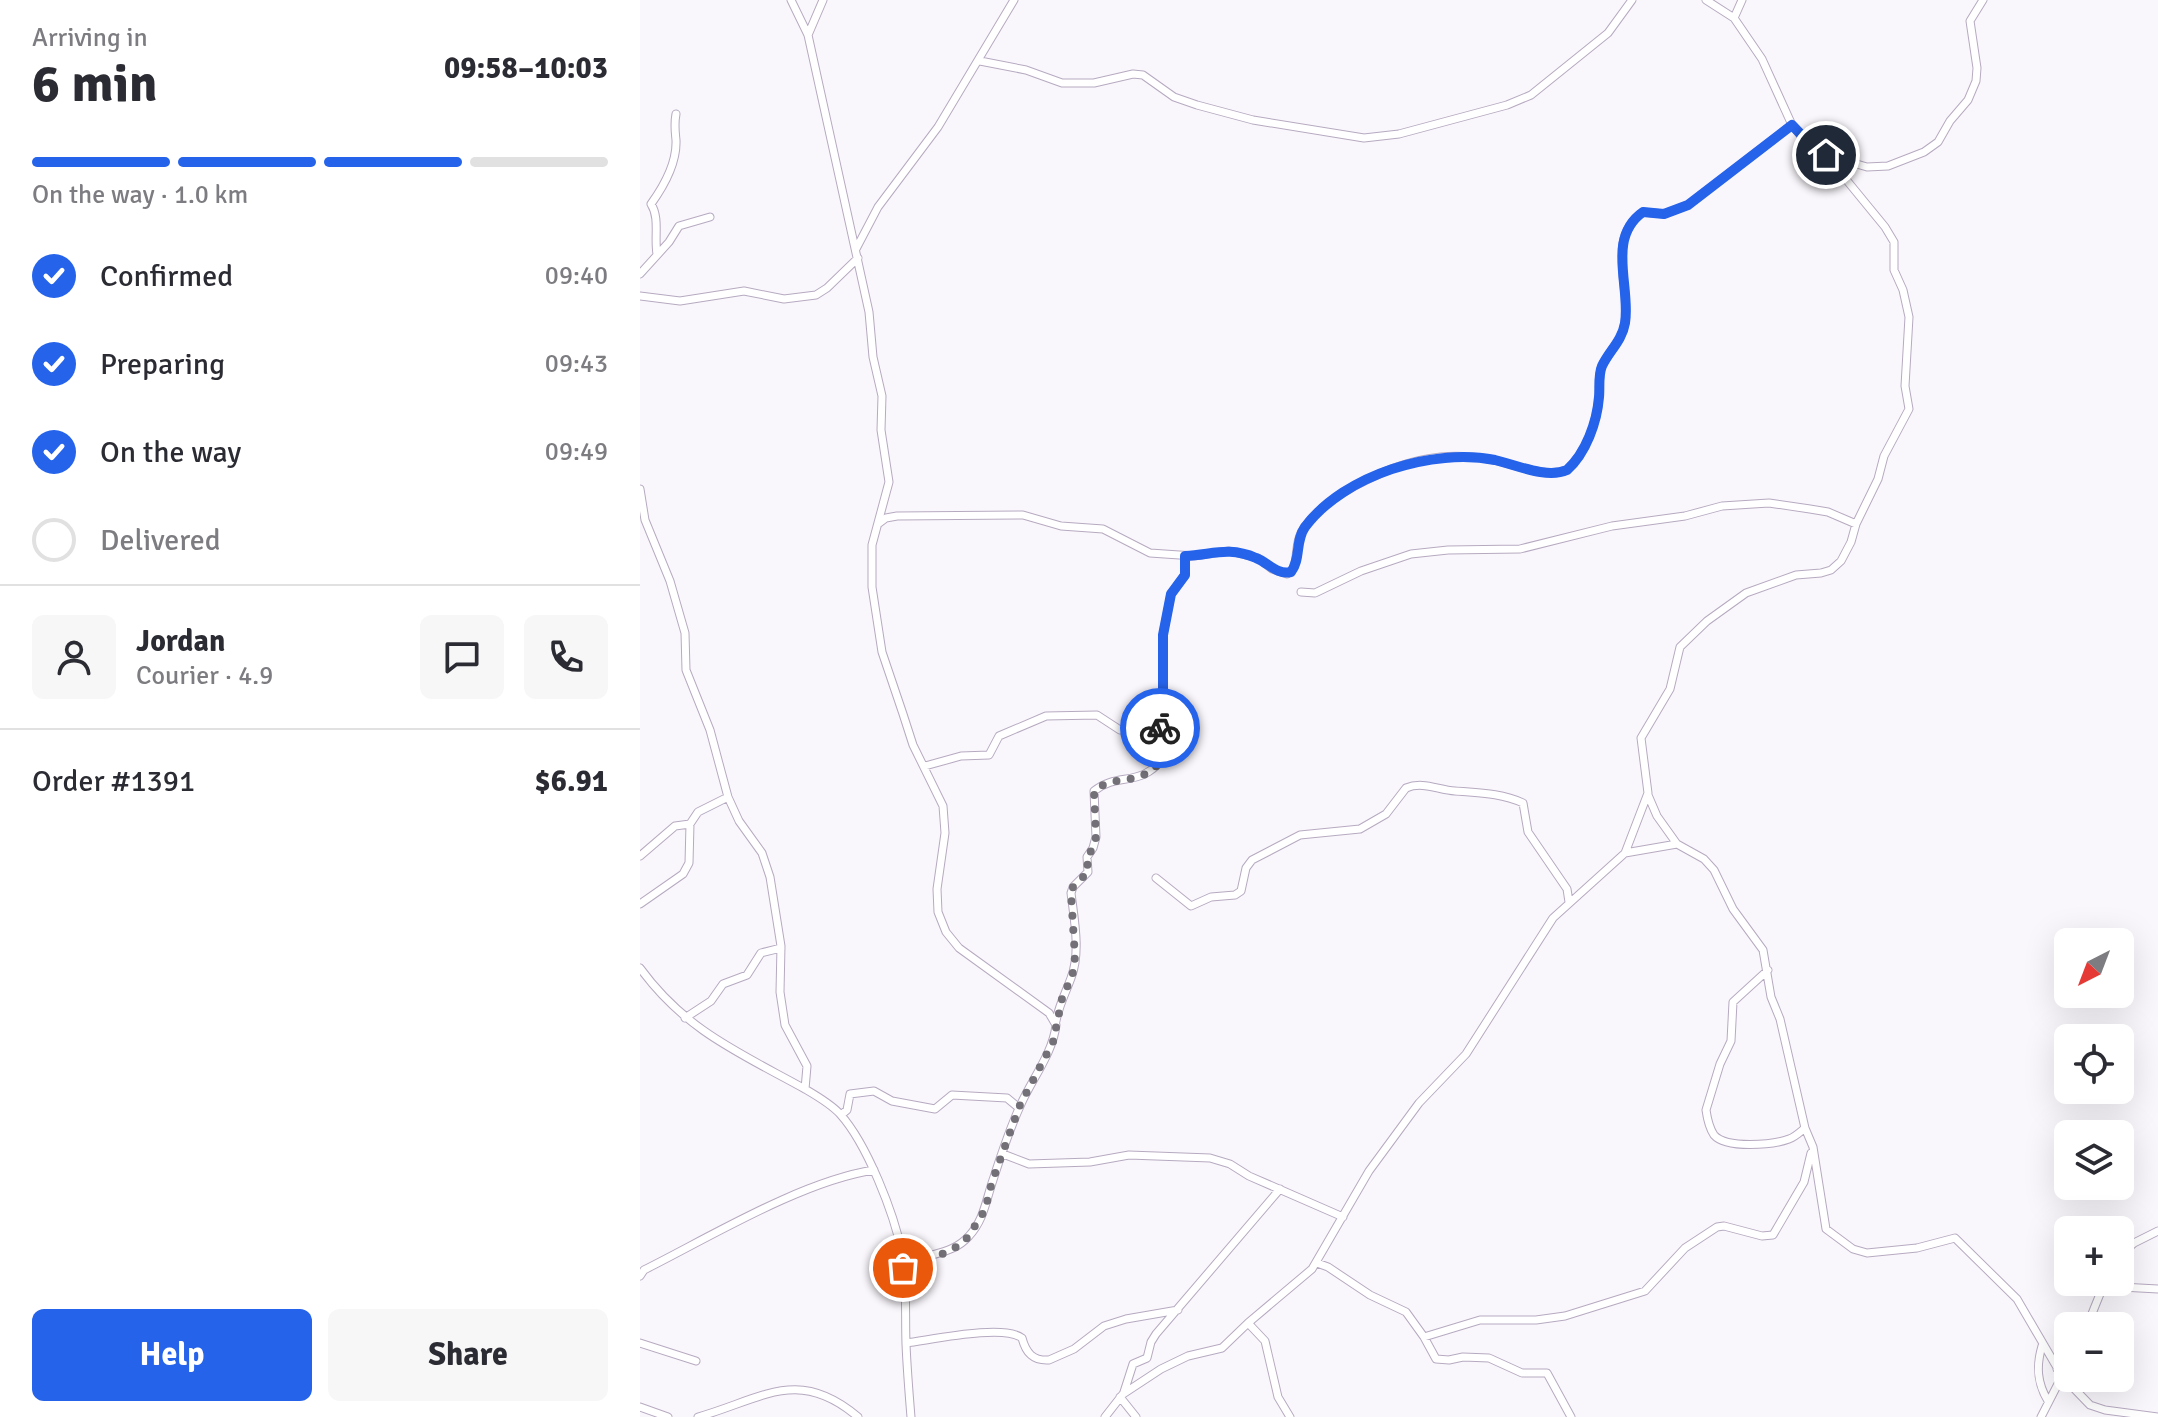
<!DOCTYPE html>
<meta charset="utf-8">
<style>
:root{--surface:#fff;--page:#f7f7f7;--text:#2b2b33;--muted:#7c7c81;--line:#e1e1e2;--accent:#2563eb}
body{margin:0;font-family:Signika,sans-serif;background:var(--page);color:var(--text);height:100vh;display:flex;flex-direction:column;font-size:30px;white-space:nowrap}
*{box-sizing:border-box;margin:0}
p{font-size:26px;color:var(--muted)}
.icon{flex:none;width:44px;height:44px;fill:none;stroke:currentColor;stroke-width:2;stroke-linecap:round;stroke-linejoin:round}
.map{position:relative;flex:1;overflow:hidden}
.side{display:flex;flex-direction:column;background:var(--surface);width:640px}
.side>*{flex:none}
.needle{width:52px;rotate:222deg}
.buttons{position:absolute;left:1414px;top:928px;display:grid;gap:16px}
.buttons a{display:grid;place-items:center;width:80px;height:80px;border-radius:12px;background:var(--surface);box-shadow:0 8px 32px #0002;font-size:40px}
.pin{position:absolute;display:grid;place-items:center;width:68px;height:68px;color:#fff;margin:-34px;border:4px solid #fff;border-radius:50%;box-shadow:0 2px 8px #0007}
.courier{position:absolute;display:grid;place-items:center;width:80px;height:80px;margin:-40px;border:6px solid #2563eb;border-radius:50%;background:#fff;color:#222;box-shadow:0 2px 10px #0007}
.overview em{font-style:normal;font-weight:700}
.overview div{display:flex;flex-direction:column-reverse}
.overview{display:flex;align-items:center;justify-content:space-between;height:136px;padding:0 32px}
h1{font-size:52px;font-weight:700;line-height:60px}
.bar{display:grid;grid-template-columns:repeat(4,1fr);gap:12px 8px;align-content:center;height:96px;padding:0 32px}
.bar i{height:10px;border-radius:6px;background:var(--line)}
.bar .active{background:var(--accent)}
.bar p{grid-column:span 4}
.line{display:flex;align-items:center;gap:20px;padding:0 32px;border-top:2px solid var(--line)}
.line div{flex:1}
.round{display:grid;place-items:center;flex:none;width:84px;height:84px;border-radius:12px;background:var(--page)}
ol{padding:0 32px;list-style:none}
li{display:flex;align-items:center;gap:24px;height:88px}
li p{margin-inline-start:auto}
li .icon{padding:8px;border-radius:50%;background:var(--accent);color:#fff;stroke-width:4}
li:last-child{color:var(--muted)}
li i{width:44px;height:44px;border:4px solid var(--line);border-radius:50%}
.cta{display:flex;gap:16px;margin-top:auto;padding:16px 32px}
.cta a{flex:1;height:92px;border-radius:12px;background:var(--accent);color:#fff;font-size:32px;font-weight:700;line-height:92px;text-align:center}
.cta a+a{background:var(--page);color:var(--text)}
main{display:flex;flex:1;min-height:0}
.map>svg:first-child{display:block}
</style>
<main>
<section class="side">
<div class="overview"><div><h1>6 min</h1><p>Arriving in</p></div><em>09:58–10:03</em></div>
<div class="bar"><i class="active"></i><i class="active"></i><i class="active"></i><i></i><p>On the way · 1.0 km</p></div>
<ol>
<li><svg class="icon" aria-label="check" viewBox="0 0 24 24"><path d="M5 12l5 5 9-10"/></svg>Confirmed<p>09:40</p></li>
<li><svg class="icon" aria-label="check" viewBox="0 0 24 24"><path d="M5 12l5 5 9-10"/></svg>Preparing<p>09:43</p></li>
<li><svg class="icon" aria-label="check" viewBox="0 0 24 24"><path d="M5 12l5 5 9-10"/></svg>On the way<p>09:49</p></li>
<li><i></i>Delivered</li>
</ol>
<div class="line" style="height:144px"><a class="round"><svg class="icon" aria-label="person" viewBox="0 0 24 24"><circle cx="12" cy="8" r="4"/><path d="M4 21q1-7 8-7t8 7"/></svg></a><div><b>Jordan</b><p>Courier · 4.9</p></div><a class="round"><svg class="icon" aria-label="chat" viewBox="0 0 24 24"><path d="M4 5h16v11H9l-5 4z"/></svg></a><a class="round"><svg class="icon" aria-label="phone" viewBox="0 0 24 24"><path d="M5 4h4l2 5-3 2q2 4 5 5l2-3 5 2v4C11 20 4 13 5 4z"/></svg></a></div>
<div class="line" style="height:104px"><div>Order #1391</div><b>$6.91</b></div>
<div class="cta"><a>Help</a><a>Share</a></div>
</section>
<div class="map">
<svg width="1518" height="1417" viewBox="0 0 1518 1417">
<rect width="100%" height="100%" fill="#faf7fc"/>
<g fill="none" stroke-linecap="round" stroke-linejoin="round">
<g stroke="#b6aac0" stroke-width="9">
<path id="minor" d="M 151,0 L 168,35 L 229,312 L 233,357 L 242,396 L 241,430 L 249,482 L 232,545 L 232,587 L 242,652 L 263,714 L 273,745 L 303,806 L 305,833 L 297,889 L 298,912 L 306,932 L 319,948 L 409,1013 L 416,1025 C 413,1053 392,1079 381,1104 C 370,1128 361,1155 353,1180 C 346,1200 344,1220 329,1236 C 311,1257 282,1252 263,1268
M 1066,0 L 1094,18 L 1122,59 L 1152,125 L 1161,136 L 1186,155 L 1227,167 L 1248,166 L 1284,152 L 1298,142 L 1310,121 L 1328,100 L 1336,81 L 1337,68 L 1330,21 L 1343,0
M 1094,18 L 1102,0
M 168,35 L 183,0
M 340,61 L 386,70 L 422,83 L 454,83 L 493,74 L 503,75 L 534,97 L 557,105 L 613,120 L 724,138 L 759,134 L 867,105 L 891,95 L 968,33 L 992,0
M 216,249 L 238,207 L 298,127 L 374,0
M 17,254 C 14,237 20,218 11,204 C 24,186 37,162 36,140 C 35,130 34,124 36,114
M 0,274 L 29,242 L 39,226 L 70,217
M 0,296 L 40,301 L 104,291 L 144,299 L 176,295 L 187,288 L 218,258
M 0,489 L 5,520 L 30,581 L 45,633 L 46,670 L 70,730 L 88,797 L 99,821 L 122,853 L 130,877 L 141,946 L 140,992 L 145,1025 L 167,1066 L 165,1089
M 238,524 L 246,518 L 257,516 L 383,515 L 421,526 L 463,529 L 510,553 L 554,556 L 589,551 L 618,558 L 632,569 L 647,574 L 653,569 C 658,558 655,545 661,533 C 680,497 748,466 787,459 C 806,455 830,456 849,459 C 872,463 905,479 927,470 C 946,453 957,422 959,397 C 960,388 958,375 962,366 C 969,351 982,341 985,323 C 991,287 965,238 1003,212 L 1024,214 L 1048,205 L 1152,125
M 661,592 L 675,593 L 721,571 L 771,554 L 808,550 L 880,549 L 972,526 L 1045,516 L 1082,506 L 1129,503 L 1170,509 L 1188,512 L 1216,524
M 285,766 L 321,756 L 349,755 L 359,736 L 406,716 L 457,715 L 480,730 L 520,725
M 1008,795 L 1017,816 L 1037,844
M 985,853 L 1008,793 L 1001,738 L 1030,689 L 1040,647 L 1067,621 L 1106,593 L 1156,575 L 1181,573 L 1191,570 L 1201,561 L 1211,542 L 1216,524 L 1238,479 L 1244,456 L 1269,409 L 1265,386 L 1269,317 L 1263,290 L 1254,270 L 1254,242 L 1245,227 L 1186,155
M 0,856 L 35,826 L 50,824 L 58,812 L 88,797
M 516,878 L 551,906 L 571,897 L 595,895 L 601,891 L 606,868 L 612,860 L 660,835 L 720,829 L 746,814 L 766,788 C 783,781 798,790 815,791 C 839,793 861,793 883,803 L 888,832 L 927,889 L 929,902
M 0,904 L 43,874 L 49,863 L 50,824
M 0,968 C 46,1031 100,1053 165,1089 C 177,1096 191,1104 200,1114 C 227,1144 254,1213 262,1253 C 267,1282 265,1314 266,1344 C 267,1368 269,1393 271,1417
M 1128,970 L 1093,1002 L 1091,1041 L 1080,1064 L 1066,1110 C 1067,1117 1070,1129 1074,1135 C 1086,1149 1133,1145 1149,1139 C 1155,1137 1160,1132 1165,1128
M 45,1018 L 71,1001 L 83,984 L 107,975 L 121,953 L 141,948
M 416,1021 C 419,1005 426,992 431,978 C 441,953 434,918 431,893 L 433,887 L 448,872 L 447,857 L 453,848 L 456,837 L 454,791 C 479,771 500,789 524,757 L 518,745 L 523,698 L 523,635 L 531,594 L 545,575 L 545,556
M 201,1115 L 207,1110 L 210,1094 L 234,1091 L 252,1101 L 295,1109 L 312,1095 L 367,1098 L 379,1108
M 363,1154 L 389,1164 L 450,1162 L 489,1155 L 570,1158 L 590,1164 L 609,1176 L 703,1217
M 1480,1255 L 1494,1243 L 1518,1231
M 677,1263 L 688,1267 L 730,1295 L 766,1312 L 784,1337 L 796,1359 L 809,1360 L 823,1357 L 849,1358 L 882,1373 L 907,1373 L 931,1417
M 0,1276 L 4,1270 C 70,1237 162,1181 234,1170
M 1463,1286 L 1518,1289
M 608,1323 L 625,1341 L 638,1397 L 650,1417
M 1447,1326 L 1464,1284
M 784,1337 L 840,1320 L 896,1320 L 925,1316 L 1005,1291 L 1045,1248 L 1077,1227 L 1084,1226 L 1122,1236 L 1133,1235 L 1164,1182 L 1171,1153
M 0,1343 L 56,1361
M 266,1343 C 291,1340 363,1324 382,1338 C 386,1353 393,1361 409,1360 L 434,1349 L 464,1326 L 486,1319 L 538,1310
M 1402,1346 C 1396,1366 1397,1383 1408,1401
M 1417,1369 L 1428,1355
M 484,1392 L 493,1364 L 507,1358 L 511,1342 L 516,1334 L 640,1189
M 480,1397 L 496,1417
M 0,1407 L 28,1417
M 58,1417 C 122,1399 158,1366 218,1417
M 465,1417 L 483,1394 L 521,1369 L 548,1356 L 582,1348 L 608,1323 L 672,1269 L 729,1171 L 779,1103 L 826,1054 L 913,918 L 985,853 L 1037,844 L 1064,859 L 1074,870 L 1093,909 L 1123,950 L 1131,997 L 1140,1019 L 1165,1128 L 1173,1147 L 1186,1229 L 1213,1249 L 1227,1253 L 1277,1248 L 1315,1238 L 1377,1299 L 1422,1376 L 1450,1405 L 1465,1410 L 1518,1417
M 1401,1417 L 1422,1376"/>
</g>
<use href="#minor" stroke="#fff" stroke-width="7"/>
</g>
<g fill="none" stroke-linecap="round" stroke-linejoin="round">
<path stroke="#737077" stroke-width="8" stroke-dasharray="0 14.4" d="M 263,1268 L 273,1260 L 302,1254 L 318,1246 L 328,1237 L 345,1210 L 352,1182 L 380,1105 L 413,1042 L 423,994 L 432,978 L 435,957 L 431,893 L 433,887 L 448,872 L 447,857 L 453,848 L 456,837 L 454,791 C 479,771 500,790 524,757 L 518,747 L 520,728"/>
<path stroke="#2563eb" stroke-width="10" d="M 520,728 L 523,698 L 523,635 L 531,594 L 545,575 L 545,556 C 572,555 588,546 616,558 C 629,563 636,575 651,572 C 661,559 655,541 665,527 C 705,474 793,448 855,460 C 876,465 907,479 927,470 C 946,453 957,422 959,397 C 960,388 958,375 962,366 C 969,351 982,341 985,323 C 991,287 966,238 1003,212 L 1024,214 L 1048,205 L 1152,125 L 1172,146 L 1186,155"/>
</g>
</svg>
<div class="buttons">
<a><svg class="needle" viewBox="-14 -14 28 28"><path d="M0-13l5 13h-10z" fill="#e53935"/><path d="M0 13l5-13h-10z" fill="#7c7c81"/></svg></a>
<a><svg class="icon" aria-label="locate" viewBox="0 0 24 24"><circle cx="12" cy="12" r="6"/><path d="M12 2v4M12 18v4M2 12h4M18 12h4"/></svg></a>
<a><svg class="icon" aria-label="layers" viewBox="0 0 24 24"><path d="M12 4l9 5-9 5-9-5zM3 14l9 5 9-5"/></svg></a>
<a>+</a>
<a>−</a>
</div>
<div class="pin" style="left:263px;top:1268px;background:#ea580c"><svg class="icon" aria-label="bag" viewBox="0 0 24 24"><path d="M5 8h14l-1 12H6zM9 8a3 3 0 0 1 6 0"/></svg></div>
<div class="pin" style="left:1186px;top:155px;background:#1f2937"><svg class="icon" aria-label="home" viewBox="0 0 24 24"><path d="M3 11l9-7 9 7M6 9v11h12V9"/></svg></div>
<div class="courier" style="left:520px;top:728px"><svg class="icon" aria-label="bike" viewBox="0 0 24 24"><circle cx="6" cy="16" r="4"/><circle cx="18" cy="16" r="4"/><path d="M6 16l4-8h5l3 8M10 8l3 8H6M13 5h3"/></svg></div>
</div>
</main>
